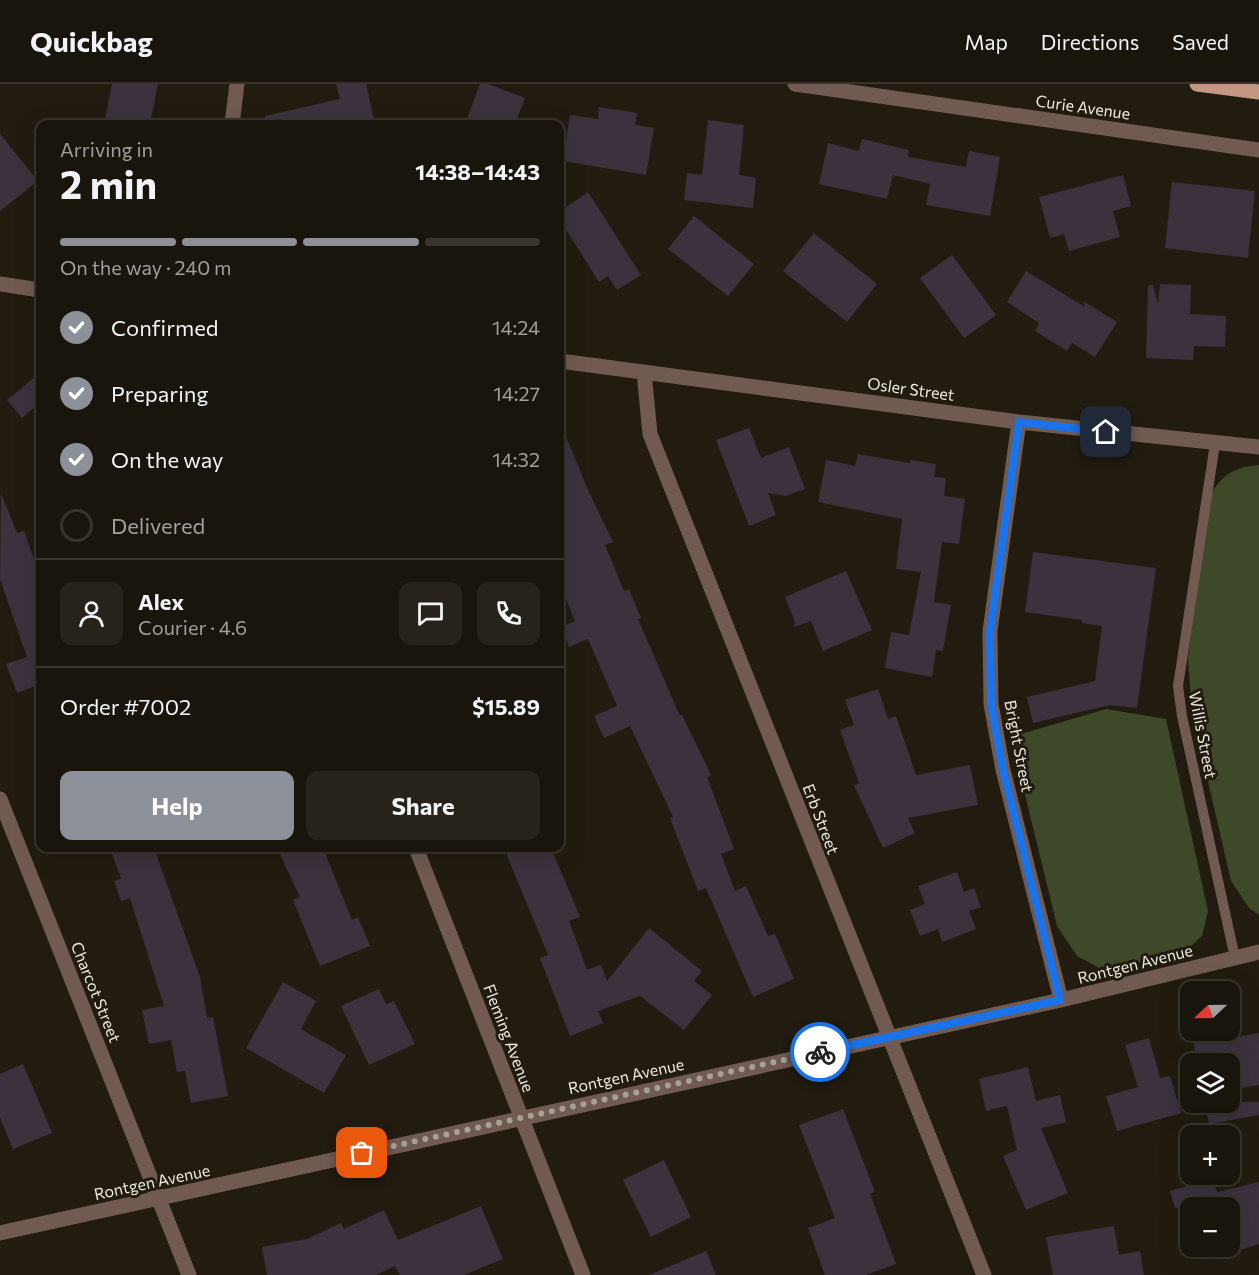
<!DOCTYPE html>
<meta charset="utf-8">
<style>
:root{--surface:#1a150c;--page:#27221a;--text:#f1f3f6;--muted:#9f9f9d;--line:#38342d;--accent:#8c9099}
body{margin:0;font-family:Commissioner,sans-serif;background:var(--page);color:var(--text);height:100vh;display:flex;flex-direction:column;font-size:22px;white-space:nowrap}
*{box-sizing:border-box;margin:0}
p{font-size:20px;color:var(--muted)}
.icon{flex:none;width:33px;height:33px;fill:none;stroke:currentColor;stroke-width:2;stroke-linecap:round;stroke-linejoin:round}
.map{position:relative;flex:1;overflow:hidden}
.sheet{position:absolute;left:36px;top:36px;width:528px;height:732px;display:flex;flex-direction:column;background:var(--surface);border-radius:12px;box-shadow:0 6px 24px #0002,0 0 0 2px var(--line)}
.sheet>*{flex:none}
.needle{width:39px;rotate:248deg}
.controls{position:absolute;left:1180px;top:897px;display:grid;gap:12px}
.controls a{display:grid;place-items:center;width:60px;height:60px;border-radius:12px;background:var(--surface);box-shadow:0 6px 24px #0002,0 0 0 2px var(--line);font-size:30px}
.pin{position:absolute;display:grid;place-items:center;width:51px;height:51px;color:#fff;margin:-26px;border-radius:12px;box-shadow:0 3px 9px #0006}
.courier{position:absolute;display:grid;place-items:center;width:60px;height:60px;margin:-30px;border:4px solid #1a73e8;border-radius:50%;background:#fff;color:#222;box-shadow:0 2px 8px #0007}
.head em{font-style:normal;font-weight:700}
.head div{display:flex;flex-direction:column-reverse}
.head{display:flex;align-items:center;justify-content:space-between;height:102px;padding:0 24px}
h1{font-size:39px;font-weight:700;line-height:45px}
.bar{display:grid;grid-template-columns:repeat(4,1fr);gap:9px 6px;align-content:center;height:72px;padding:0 24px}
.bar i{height:8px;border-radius:4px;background:var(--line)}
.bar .selected{background:var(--accent)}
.bar p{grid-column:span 4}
.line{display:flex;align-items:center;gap:15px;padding:0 24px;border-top:2px solid var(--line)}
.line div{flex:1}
.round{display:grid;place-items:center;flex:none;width:63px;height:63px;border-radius:12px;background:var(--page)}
ol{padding:0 24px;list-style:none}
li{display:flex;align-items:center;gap:18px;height:66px}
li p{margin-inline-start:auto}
li .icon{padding:6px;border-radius:50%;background:var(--accent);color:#fff;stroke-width:4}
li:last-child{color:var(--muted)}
li i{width:33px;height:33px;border:3px solid var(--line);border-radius:50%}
.cta{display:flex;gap:12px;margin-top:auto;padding:12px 24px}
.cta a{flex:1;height:69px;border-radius:12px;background:var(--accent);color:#fff;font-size:24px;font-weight:700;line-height:69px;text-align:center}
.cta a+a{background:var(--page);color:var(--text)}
header{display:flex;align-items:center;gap:36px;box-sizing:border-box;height:84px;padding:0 30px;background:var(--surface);border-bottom:2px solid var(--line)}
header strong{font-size:28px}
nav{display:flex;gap:33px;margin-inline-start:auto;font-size:21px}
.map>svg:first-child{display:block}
</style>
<header>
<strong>Quickbag</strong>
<nav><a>Map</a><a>Directions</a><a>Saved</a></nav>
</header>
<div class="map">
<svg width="1259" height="1191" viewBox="0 0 1259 1191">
<rect width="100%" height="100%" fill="#221c10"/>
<path fill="#3d4928" d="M 1259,381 L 1259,831 L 1249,824 L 1231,797 L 1192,628 L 1188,575 L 1206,419 C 1219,394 1230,383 1259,381 Z
M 1106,625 L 1166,635 L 1208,827 L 1202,852 L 1182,870 L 1103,886 L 1077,872 L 1057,842 L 1011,653 Z"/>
<path fill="#3b323e" d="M 112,0 L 158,0 L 150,40 L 104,40 Z
M 336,0 L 366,0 L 375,40 L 266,40 L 265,32 L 340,15 Z
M 480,0 L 488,0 L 525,14 L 515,40 L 465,40 Z
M 599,23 L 637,29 L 635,41 L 654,44 L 646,91 L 563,77 L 570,31 L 598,35 Z
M 708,36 L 744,41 L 739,91 L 756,94 L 753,124 L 684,116 L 687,89 L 702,91 Z
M 0,50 L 38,97 L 0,127 Z
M 862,55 L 909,66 L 908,73 L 966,83 L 969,67 L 1000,73 L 990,132 L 926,121 L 930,100 L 893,91 L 887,115 L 819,100 L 828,59 L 859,67 Z
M 1123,91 L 1131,122 L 1113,127 L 1120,153 L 1069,167 L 1064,150 L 1050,154 L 1039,113 Z
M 1172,98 L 1255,107 L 1248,174 L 1165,164 Z
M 588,108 L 641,191 L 617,206 L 608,192 L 599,198 L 560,136 L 560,127 Z
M 694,132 L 754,180 L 728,212 L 668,165 Z
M 814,149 L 877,200 L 847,238 L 783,187 Z
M 952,171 L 996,231 L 964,254 L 920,194 Z
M 1026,187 L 1085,223 L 1083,217 L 1117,238 L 1095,273 L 1072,259 L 1067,267 L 1035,247 L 1039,239 L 1007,218 Z
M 1160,200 L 1191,201 L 1190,230 L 1226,232 L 1225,263 L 1194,262 L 1193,276 L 1146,274 L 1148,202 L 1153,201 L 1158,220 Z
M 40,289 L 40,319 L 22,334 L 7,316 Z
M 560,338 L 588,406 L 613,458 L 605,461 L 624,507 L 629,505 L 641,534 L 638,535 L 680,632 L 682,631 L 711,691 L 707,693 L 734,765 L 721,770 L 735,807 L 746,802 L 768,852 L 775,850 L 794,895 L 753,913 L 706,804 L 698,807 L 670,734 L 673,733 L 630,642 L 604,654 L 594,632 L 617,622 L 588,555 L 569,563 L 561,543 L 575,537 L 560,501 Z
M 749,344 L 761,374 L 789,363 L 805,405 L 786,412 L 768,409 L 776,431 L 749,442 L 716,356 Z
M 858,370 L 910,379 L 910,376 L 936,380 L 934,393 L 946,394 L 944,412 L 965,415 L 959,460 L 942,458 L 934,518 L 951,521 L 943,567 L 936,566 L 932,593 L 885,584 L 891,548 L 909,551 L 921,488 L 896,485 L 902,435 L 818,418 L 826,376 L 855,382 Z
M 1,409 L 17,449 L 24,447 L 40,492 L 40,603 L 38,601 L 17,609 L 6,580 L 27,573 L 0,495 Z
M 1033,468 L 1156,484 L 1137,624 L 1110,621 L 1033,639 L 1027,613 L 1095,597 L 1102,542 L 1082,539 L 1082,536 L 1025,528 Z
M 846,487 L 872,546 L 823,567 L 811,537 L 794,543 L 795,538 L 785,513 Z
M 878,605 L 888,635 L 896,632 L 916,691 L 970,681 L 978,721 L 908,734 L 915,749 L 883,764 L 854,701 L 859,699 L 840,646 L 854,641 L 845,616 Z
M 129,764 L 154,764 L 200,893 L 207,934 L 213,933 L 228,1012 L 191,1019 L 185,987 L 177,988 L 171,956 L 149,960 L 142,926 L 164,922 L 130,814 L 121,817 L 114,797 L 121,795 L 112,769 Z
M 277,764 L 323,764 L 352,836 L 358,833 L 370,862 L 320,882 L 293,816 L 300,813 Z
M 504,764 L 551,764 L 580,833 L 569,837 L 587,886 L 601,881 L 607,897 L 649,844 L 702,887 L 694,897 L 712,911 L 684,946 L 640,912 L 598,927 L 603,939 L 570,952 L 540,874 L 548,871 Z
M 957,788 L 964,808 L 974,804 L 981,823 L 969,827 L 976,845 L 942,858 L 938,845 L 920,852 L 910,826 L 925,820 L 918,802 Z
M 283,898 L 316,917 L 301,945 L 346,971 L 324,1009 L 246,964 Z
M 379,905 L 386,920 L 394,917 L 415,960 L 369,981 L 341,922 Z
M 1224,949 L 1226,955 L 1259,949 L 1259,1001 L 1230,1006 L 1230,980 L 1197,980 L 1193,955 Z
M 1149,954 L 1160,994 L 1170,992 L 1181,1029 L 1117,1047 L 1106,1012 L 1138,1003 L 1125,961 Z
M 23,980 L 52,1049 L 13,1065 L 0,1034 L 0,990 Z
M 1028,983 L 1036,1017 L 1060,1011 L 1066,1038 L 1041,1044 L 1068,1109 L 1026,1126 L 1003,1072 L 1017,1066 L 1007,1022 L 986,1027 L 979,995 Z
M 1205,1018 L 1259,1018 L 1259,1031 L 1209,1040 Z
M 843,1025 L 875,1108 L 870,1110 L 896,1180 L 866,1191 L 825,1191 L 808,1144 L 835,1134 L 799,1041 Z
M 664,1076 L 691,1133 L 651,1153 L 623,1096 Z
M 1213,1094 L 1217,1108 L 1259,1098 L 1259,1160 L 1230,1169 L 1230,1124 L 1175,1124 L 1170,1107 Z
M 481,1122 L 503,1175 L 464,1191 L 400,1191 L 395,1182 L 376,1191 L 267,1191 L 262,1163 L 307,1155 L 341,1139 L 344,1145 L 384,1126 L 398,1156 Z
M 1114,1142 L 1119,1171 L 1140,1167 L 1144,1191 L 1053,1191 L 1046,1153 Z
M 706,1167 L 716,1191 L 649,1191 Z"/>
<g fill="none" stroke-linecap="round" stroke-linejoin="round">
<path stroke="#705a51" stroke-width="10" d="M 1215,360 L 1178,602 L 1182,632 L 1235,874"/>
<path stroke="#705a51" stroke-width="15" d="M 795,0 L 1259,66
M 232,40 L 237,0
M 0,200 L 40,206
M 560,277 L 1019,338 L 1259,363
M 644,288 L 650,350 L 984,1191
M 1019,338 L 990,547 L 991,620 L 1003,686 L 1061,916
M 0,715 L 189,1191
M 416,764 L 583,1191
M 0,1149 L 1061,916 L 1259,868"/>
<path stroke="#c49785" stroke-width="15" d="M 1197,0 L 1259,8"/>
</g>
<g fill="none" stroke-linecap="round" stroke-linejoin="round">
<path stroke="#a5a197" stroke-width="6" stroke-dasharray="0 10.8" d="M 362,1069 L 820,968"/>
<path stroke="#1a73e8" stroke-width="8" d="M 820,968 L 1060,916 L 1003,686 L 991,620 L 990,547 L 1019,338 L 1106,348"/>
</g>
<g text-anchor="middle" stroke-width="6" stroke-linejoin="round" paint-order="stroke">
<g font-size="16" fill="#ece9e0" stroke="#221c10">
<text transform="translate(1083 23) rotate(8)" y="6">Curie Avenue</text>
<text transform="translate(911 305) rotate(8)" y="6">Osler Street</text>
<text transform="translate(1203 651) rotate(79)" y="6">Willis Street</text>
<text transform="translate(1019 662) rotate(79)" y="6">Bright Street</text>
<text transform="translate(821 735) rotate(69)" y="6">Erb Street</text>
<text transform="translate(1135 880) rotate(-14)" y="6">Rontgen Avenue</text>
<text transform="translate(96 908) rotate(68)" y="6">Charcot Street</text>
<text transform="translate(509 954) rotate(69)" y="6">Fleming Avenue</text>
<text transform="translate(626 992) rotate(-12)" y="6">Rontgen Avenue</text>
<text transform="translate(152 1098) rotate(-12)" y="6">Rontgen Avenue</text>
</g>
</g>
</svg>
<div class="controls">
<a><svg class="needle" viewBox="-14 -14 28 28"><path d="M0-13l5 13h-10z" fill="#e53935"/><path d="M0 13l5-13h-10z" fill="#9f9f9d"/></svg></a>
<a><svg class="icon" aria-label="layers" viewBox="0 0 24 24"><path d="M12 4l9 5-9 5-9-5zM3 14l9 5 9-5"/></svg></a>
<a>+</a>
<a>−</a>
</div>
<div class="pin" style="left:362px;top:1069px;background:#ea580c"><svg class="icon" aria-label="bag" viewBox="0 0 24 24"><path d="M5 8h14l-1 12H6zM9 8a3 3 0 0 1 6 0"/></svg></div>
<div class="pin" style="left:1106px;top:348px;background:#1f2937"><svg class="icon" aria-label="home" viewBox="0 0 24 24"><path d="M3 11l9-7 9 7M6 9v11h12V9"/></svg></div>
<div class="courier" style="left:820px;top:968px"><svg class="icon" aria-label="bike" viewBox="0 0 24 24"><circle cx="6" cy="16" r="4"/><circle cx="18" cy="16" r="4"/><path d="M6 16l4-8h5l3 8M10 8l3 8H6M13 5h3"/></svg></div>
<section class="sheet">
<div class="head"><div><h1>2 min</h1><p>Arriving in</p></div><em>14:38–14:43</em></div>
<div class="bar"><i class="selected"></i><i class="selected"></i><i class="selected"></i><i></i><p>On the way · 240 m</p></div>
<ol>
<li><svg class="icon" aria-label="check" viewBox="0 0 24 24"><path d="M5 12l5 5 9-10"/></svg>Confirmed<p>14:24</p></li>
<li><svg class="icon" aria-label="check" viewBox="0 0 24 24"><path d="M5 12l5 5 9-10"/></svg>Preparing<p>14:27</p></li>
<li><svg class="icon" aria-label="check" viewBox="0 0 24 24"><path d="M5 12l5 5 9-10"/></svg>On the way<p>14:32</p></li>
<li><i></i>Delivered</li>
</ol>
<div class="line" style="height:108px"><a class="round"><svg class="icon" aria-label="person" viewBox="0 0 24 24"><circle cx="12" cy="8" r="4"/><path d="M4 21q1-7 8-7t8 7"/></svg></a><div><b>Alex</b><p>Courier · 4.6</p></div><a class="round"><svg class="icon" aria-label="chat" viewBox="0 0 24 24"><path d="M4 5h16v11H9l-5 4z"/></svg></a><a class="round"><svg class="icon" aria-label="phone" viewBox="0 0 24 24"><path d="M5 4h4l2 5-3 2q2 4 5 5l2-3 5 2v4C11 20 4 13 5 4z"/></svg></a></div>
<div class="line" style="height:78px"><div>Order #7002</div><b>$15.89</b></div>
<div class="cta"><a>Help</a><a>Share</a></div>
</section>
</div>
